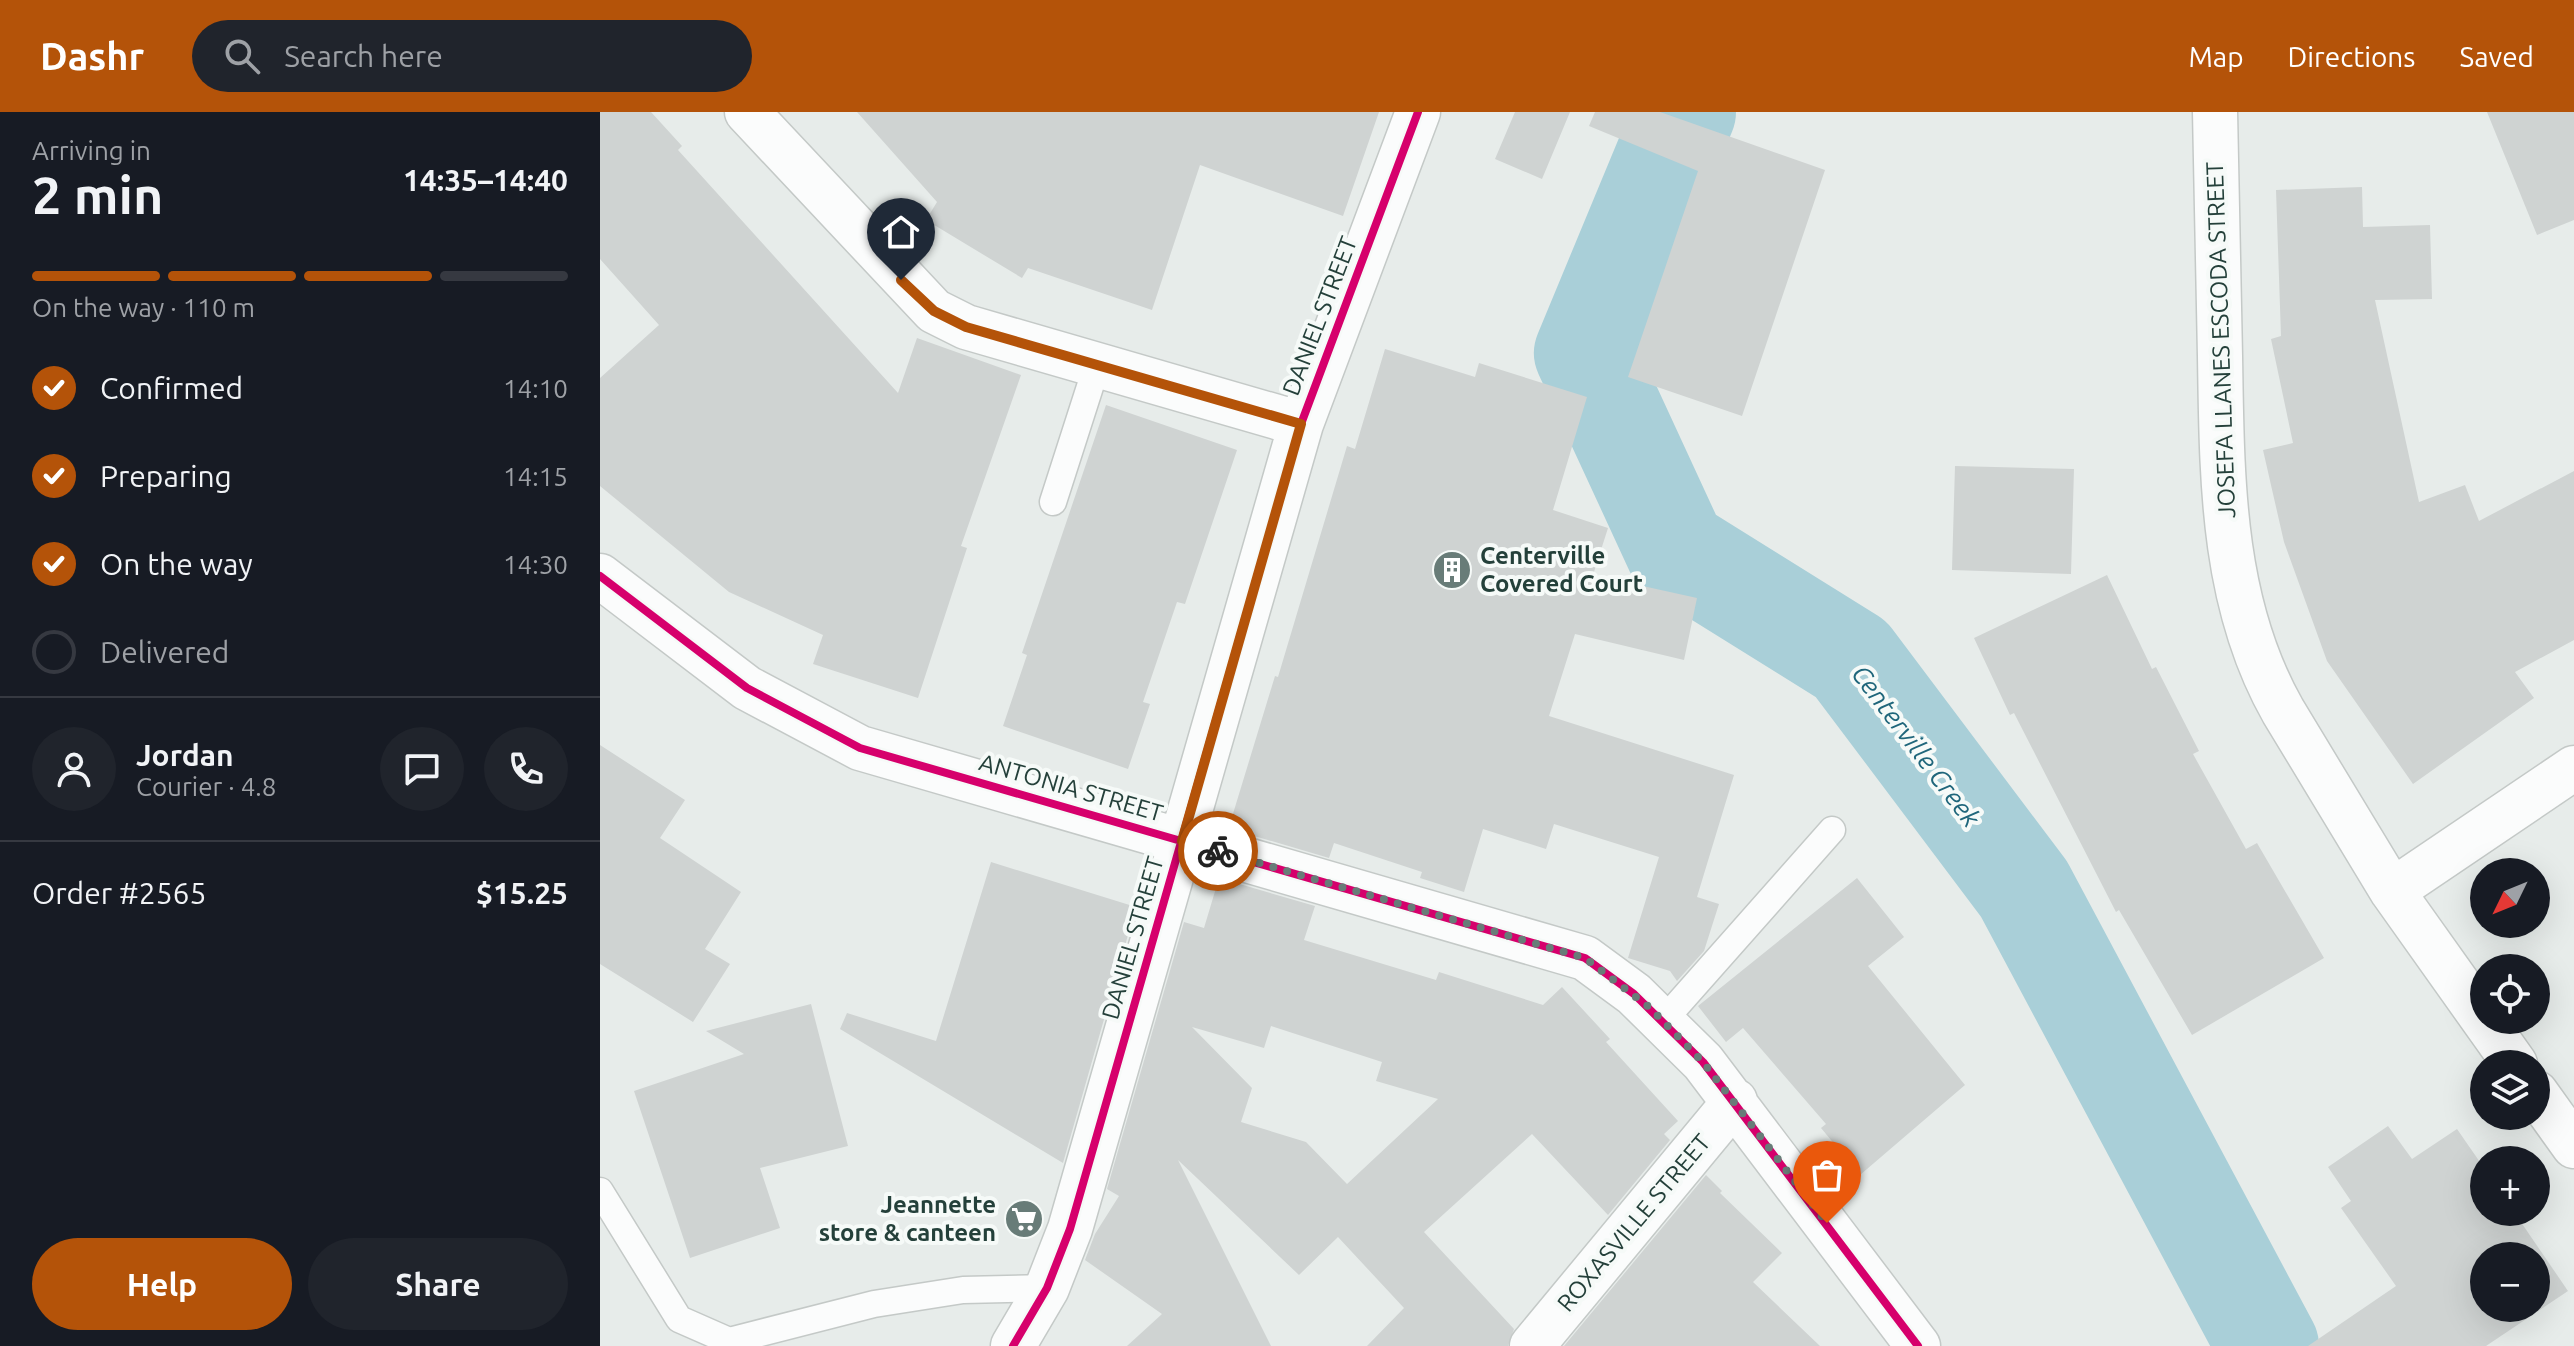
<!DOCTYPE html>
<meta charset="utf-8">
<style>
:root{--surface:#171b24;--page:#20242c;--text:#f1f3f6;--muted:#9ea1a6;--line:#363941;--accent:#b45309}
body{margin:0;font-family:Ubuntu,sans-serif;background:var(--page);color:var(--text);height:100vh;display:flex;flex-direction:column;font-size:30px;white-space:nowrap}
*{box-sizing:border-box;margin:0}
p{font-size:26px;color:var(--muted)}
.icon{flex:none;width:44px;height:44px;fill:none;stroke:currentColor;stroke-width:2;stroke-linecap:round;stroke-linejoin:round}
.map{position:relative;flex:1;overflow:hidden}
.side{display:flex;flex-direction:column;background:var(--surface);width:600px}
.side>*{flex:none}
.needle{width:52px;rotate:227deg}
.fabs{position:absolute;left:1870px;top:746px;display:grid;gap:16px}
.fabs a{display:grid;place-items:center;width:80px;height:80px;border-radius:50%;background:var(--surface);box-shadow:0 8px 32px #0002;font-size:40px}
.pin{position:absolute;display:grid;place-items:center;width:68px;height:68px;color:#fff;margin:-82px -34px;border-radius:50% 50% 50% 0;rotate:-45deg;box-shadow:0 0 8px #0007}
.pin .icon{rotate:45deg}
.courier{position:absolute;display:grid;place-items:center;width:80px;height:80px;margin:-40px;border:6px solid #b45309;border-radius:50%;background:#fff;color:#222;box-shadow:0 2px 10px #0007}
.head em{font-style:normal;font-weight:600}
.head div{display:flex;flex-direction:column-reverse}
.head{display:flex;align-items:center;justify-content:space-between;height:136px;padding:0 32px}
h1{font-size:52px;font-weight:600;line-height:60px}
.bar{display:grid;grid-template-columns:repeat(4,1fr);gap:12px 8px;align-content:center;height:96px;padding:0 32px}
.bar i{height:10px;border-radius:6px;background:var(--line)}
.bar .active{background:var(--accent)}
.bar p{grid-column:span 4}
.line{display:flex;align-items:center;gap:20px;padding:0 32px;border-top:2px solid var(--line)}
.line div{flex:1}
.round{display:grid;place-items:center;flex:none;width:84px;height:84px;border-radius:42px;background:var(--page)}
ol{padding:0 32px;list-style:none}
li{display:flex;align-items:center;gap:24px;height:88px}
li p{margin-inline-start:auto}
li .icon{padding:8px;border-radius:50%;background:var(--accent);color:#fff;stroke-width:4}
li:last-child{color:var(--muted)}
li i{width:44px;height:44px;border:4px solid var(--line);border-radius:50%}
.primary-button{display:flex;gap:16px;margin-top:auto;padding:16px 32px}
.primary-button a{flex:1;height:92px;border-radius:48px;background:var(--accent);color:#fff;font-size:32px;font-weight:600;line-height:92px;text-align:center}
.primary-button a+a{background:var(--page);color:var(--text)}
header{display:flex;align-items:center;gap:48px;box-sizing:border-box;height:112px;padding:0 40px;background:var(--accent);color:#fff}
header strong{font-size:38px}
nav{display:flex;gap:44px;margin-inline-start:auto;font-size:28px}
.search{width:560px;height:72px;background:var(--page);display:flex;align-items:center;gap:20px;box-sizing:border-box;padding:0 28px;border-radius:44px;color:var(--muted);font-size:30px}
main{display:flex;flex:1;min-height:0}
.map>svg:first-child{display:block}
</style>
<header>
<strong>Dashr</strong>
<div class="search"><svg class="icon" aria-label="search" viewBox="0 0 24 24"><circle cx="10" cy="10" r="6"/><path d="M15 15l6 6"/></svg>Search here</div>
<nav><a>Map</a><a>Directions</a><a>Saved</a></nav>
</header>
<main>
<section class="side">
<div class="head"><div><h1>2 min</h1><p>Arriving in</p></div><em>14:35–14:40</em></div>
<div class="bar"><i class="active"></i><i class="active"></i><i class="active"></i><i></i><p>On the way · 110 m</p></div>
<ol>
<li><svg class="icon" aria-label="check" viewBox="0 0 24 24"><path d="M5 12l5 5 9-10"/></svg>Confirmed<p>14:10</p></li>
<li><svg class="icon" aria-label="check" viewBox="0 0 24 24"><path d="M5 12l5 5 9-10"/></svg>Preparing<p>14:15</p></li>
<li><svg class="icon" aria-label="check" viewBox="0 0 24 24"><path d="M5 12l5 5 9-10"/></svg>On the way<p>14:30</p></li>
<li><i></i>Delivered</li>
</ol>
<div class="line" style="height:144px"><a class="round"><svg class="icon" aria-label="person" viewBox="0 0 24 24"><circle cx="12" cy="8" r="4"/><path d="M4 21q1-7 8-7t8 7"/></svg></a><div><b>Jordan</b><p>Courier · 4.8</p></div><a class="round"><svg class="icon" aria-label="chat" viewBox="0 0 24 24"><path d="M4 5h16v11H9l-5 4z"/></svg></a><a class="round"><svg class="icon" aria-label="phone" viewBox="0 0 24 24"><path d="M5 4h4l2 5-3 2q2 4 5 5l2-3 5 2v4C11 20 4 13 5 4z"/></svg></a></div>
<div class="line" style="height:104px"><div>Order #2565</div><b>$15.25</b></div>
<div class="primary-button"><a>Help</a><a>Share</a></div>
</section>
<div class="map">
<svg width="1974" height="1234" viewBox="0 0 1974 1234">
<rect width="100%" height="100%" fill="#e7ecea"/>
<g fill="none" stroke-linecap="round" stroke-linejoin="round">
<path stroke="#a9cfd8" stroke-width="102" d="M 1085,0 L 985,241 L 1076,438 L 1251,547 L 1424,777 L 1668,1234"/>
</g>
<path fill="#cfd3d2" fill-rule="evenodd" d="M 0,0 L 51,0 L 82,34 L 78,38 L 298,281 L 317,226 L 421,263 L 361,434 L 367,436 L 318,586 L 213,552 L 223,523 L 129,480 L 0,374 L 0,266 L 59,213 L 0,147 Z
M 257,0 L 779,0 L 743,104 L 600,53 L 552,198 L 428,156 L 422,166 L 326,108 L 337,90 Z
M 915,0 L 970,0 L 942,67 L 895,47 Z
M 995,0 L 1060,0 L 1225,58 L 1142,304 L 1028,265 L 1098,59 L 989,14 Z
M 1887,0 L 1974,0 L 1974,108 L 1937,123 Z
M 1762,75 L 1763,115 L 1830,113 L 1832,187 L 1775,188 L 1819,390 L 1865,373 L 1879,409 L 1974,359 L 1974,528 L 1915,560 L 1934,586 L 1813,672 L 1727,549 L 1684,430 L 1663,338 L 1693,331 L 1671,227 L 1681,224 L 1676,78 Z
M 785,237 L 875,265 L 879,251 L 987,285 L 953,398 L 1008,416 L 993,463 L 1097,486 L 1084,548 L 975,522 L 949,604 L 1134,663 L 1097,785 L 1119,792 L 1104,839 L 1077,869 L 1070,859 L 1028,846 L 1059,745 L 954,712 L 946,737 L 883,717 L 864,780 L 820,766 L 822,760 L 734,731 L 729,746 L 634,718 L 637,707 L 632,705 L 675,564 L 678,565 L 747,334 L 755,337 Z
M 506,293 L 637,338 L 585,492 L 577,490 L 543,590 L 550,592 L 528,657 L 403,614 L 427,543 L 422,541 Z
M 1355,354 L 1474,357 L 1471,462 L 1352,458 Z
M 1507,463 L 1552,557 L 1556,555 L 1599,639 L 1593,642 L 1646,737 L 1657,731 L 1724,846 L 1592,923 L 1519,798 L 1516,800 L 1414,601 L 1410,603 L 1374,526 Z
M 0,633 L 85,688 L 60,726 L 141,780 L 105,837 L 130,852 L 93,910 L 0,852 Z
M 391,750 L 536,795 L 463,1051 L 240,917 L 247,901 L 336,929 Z
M 619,766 L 715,794 L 704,828 L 836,868 L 839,860 L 943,893 L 962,875 L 1010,927 L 1006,930 L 1078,1009 L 1064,1022 L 1070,1028 L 1008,1103 L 932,1022 L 824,1120 L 914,1217 L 908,1234 L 767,1234 L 804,1196 L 738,1125 L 699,1163 L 578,1048 L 671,1234 L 527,1234 L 562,1202 L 485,1148 L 495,1122 L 519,1084 L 507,1077 L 584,810 L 604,816 ZM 671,914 L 782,950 L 776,969 L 838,987 L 747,1072 L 706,1030 L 641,1010 L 652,976 L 592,915 L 664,936 Z
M 1257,766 L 1304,825 L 1268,854 L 1365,973 L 1260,1063 L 1221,1016 L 1226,1012 L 1143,916 L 1126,930 L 1098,894 Z
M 211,892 L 248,1034 L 160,1056 L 180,1116 L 90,1146 L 34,979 L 144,942 L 106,919 Z
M 1788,1014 L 1812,1047 L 1857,1017 L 1884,1056 L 1884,1100 L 1914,1100 L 1968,1179 L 1886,1234 L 1708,1234 L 1796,1174 L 1741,1096 L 1751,1089 L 1728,1055 ZM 1884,1144 L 1936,1144 L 1936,1196 L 1884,1196 Z
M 1106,1063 L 1122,1079 L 1120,1081 L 1182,1141 L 1153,1170 L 1220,1234 L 964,1234 Z"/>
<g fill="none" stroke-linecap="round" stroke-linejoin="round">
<g stroke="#c4c9c7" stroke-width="29">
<path id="service" d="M 453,390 L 497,253
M 1063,909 L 1232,718
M 0,1079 L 79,1207 L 129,1229 L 274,1192 L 363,1178 L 447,1176"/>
</g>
<g stroke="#c4c9c7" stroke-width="47">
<path id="minor" d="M 147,0 L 334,199 L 366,215 L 701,312
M 1615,0 C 1617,81 1618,162 1620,244 C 1622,365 1621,490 1683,599 L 1792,779 L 1915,952
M 0,464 L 147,576 L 260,636 L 985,846 L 1034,882 L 1103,950 L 1318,1234
M 1792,779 L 1974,656
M 1936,981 L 1974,1034
M 413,1234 L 447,1176 L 470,1117 L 701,312 L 818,0
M 932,1234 L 1135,989"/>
</g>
<use href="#service" stroke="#fbfcfc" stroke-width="26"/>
<use href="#minor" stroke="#fbfcfc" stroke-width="44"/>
<g stroke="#f6faf8" stroke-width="13">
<path id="cycleway" d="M 0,464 L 147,576 L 260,636 L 985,846 L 1034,882 L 1103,950 L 1318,1234
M 413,1234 L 447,1176 L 470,1117 L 701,312 L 818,0"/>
</g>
<use href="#cycleway" stroke="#d6006c" stroke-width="8"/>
</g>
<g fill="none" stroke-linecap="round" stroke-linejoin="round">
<path stroke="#687c78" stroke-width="8" stroke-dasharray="0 14.4" d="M 618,739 L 985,846 L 1049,895 L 1103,950 L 1227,1111"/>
<path stroke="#b45309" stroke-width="10" d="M 301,168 L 334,199 L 366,215 L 701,312 L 582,729 L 618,739"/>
</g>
<defs>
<g id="building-disc" transform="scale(2)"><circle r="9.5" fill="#687c78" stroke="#f6faf8"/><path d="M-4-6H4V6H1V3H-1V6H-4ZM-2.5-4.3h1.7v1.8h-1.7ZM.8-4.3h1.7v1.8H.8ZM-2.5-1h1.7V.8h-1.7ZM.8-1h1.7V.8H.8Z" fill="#fff"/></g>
<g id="supermarket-disc" transform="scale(2)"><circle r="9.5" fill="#687c78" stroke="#f6faf8"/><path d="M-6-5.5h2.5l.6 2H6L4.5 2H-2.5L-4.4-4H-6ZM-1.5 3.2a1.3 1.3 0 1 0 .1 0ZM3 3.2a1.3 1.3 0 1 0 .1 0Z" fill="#fff"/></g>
</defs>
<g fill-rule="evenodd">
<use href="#building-disc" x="852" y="458"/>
<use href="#supermarket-disc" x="424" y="1107"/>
</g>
<g text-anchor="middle" stroke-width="8" stroke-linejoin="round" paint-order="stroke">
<g font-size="24" fill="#24403a" stroke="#f6faf8">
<text transform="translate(720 204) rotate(-69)" y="8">DANIEL STREET</text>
<text transform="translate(1621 228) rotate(-92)" y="8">JOSEFA LLANES ESCODA STREET</text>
<text transform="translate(471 676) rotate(16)" y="8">ANTONIA STREET</text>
<text transform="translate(533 826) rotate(-74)" y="8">DANIEL STREET</text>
<text transform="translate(1034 1111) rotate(-50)" y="8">ROXASVILLE STREET</text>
</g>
<g font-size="24" font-weight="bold" fill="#24403a" stroke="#f6faf8" text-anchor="start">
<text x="880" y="452">Centerville<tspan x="880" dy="28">Covered Court</tspan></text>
<text x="396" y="1101" text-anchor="end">Jeannette<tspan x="396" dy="28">store &amp; canteen</tspan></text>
</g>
<g font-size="26" font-style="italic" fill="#1f667b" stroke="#f6faf8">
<text transform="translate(1316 634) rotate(53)" y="9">Centerville Creek</text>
</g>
</g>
</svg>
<div class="fabs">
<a><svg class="needle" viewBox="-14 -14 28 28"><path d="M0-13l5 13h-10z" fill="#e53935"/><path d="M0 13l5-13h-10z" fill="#9ea1a6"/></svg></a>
<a><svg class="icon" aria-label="locate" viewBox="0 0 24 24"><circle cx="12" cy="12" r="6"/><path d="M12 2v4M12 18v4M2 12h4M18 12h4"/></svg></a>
<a><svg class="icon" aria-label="layers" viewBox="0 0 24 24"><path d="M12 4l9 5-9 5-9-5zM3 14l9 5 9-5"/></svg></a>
<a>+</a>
<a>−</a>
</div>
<div class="pin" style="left:1227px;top:1111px;background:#ea580c"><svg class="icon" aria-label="bag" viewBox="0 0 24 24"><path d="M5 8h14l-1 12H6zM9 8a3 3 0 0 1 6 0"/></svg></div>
<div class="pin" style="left:301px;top:168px;background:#1f2937"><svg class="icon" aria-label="home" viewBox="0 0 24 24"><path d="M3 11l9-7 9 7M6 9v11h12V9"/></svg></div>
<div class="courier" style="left:618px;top:739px"><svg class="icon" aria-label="bike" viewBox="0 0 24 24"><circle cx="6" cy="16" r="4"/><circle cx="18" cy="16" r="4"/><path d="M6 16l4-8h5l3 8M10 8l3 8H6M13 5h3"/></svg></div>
</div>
</main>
